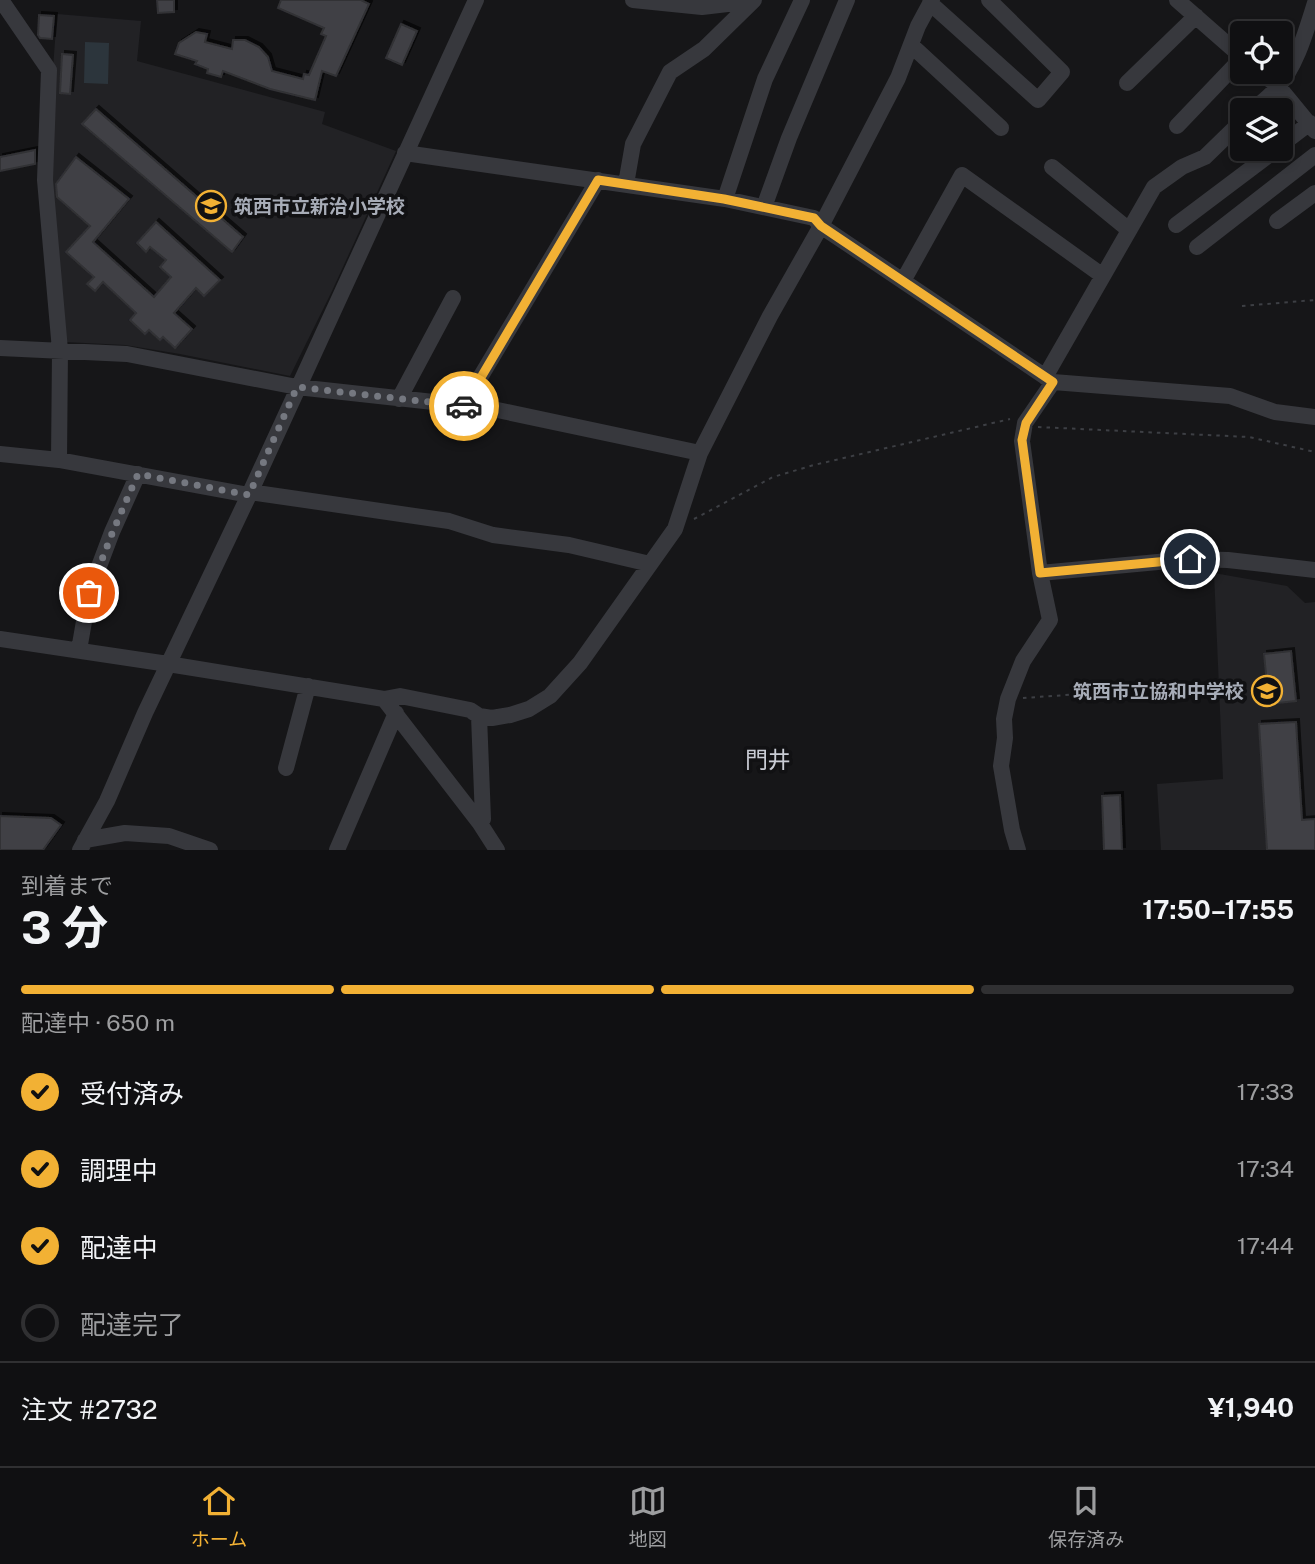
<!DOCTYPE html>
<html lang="ja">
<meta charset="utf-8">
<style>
:root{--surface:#101012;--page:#19191b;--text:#f1f3f6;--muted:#9c9d9f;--line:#303032;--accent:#f2b134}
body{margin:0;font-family:"Public Sans","Noto Sans JP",sans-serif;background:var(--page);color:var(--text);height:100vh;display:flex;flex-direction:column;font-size:26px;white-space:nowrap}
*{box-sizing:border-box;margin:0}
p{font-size:23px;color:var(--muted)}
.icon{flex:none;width:38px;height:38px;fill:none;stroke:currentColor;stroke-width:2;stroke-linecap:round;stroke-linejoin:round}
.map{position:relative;height:850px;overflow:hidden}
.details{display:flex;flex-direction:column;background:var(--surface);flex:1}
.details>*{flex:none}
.tools{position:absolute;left:1230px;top:21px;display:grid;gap:14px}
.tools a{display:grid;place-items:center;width:63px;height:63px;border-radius:7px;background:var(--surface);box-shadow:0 4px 10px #0003,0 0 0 2px var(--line);font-size:35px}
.pin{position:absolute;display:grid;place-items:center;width:60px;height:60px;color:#fff;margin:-30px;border:4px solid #fff;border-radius:50%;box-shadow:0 2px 7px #0007}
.courier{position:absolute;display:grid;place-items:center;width:70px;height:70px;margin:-35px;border:5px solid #f2b134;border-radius:50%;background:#fff;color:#222;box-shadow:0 2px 9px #0007}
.headline em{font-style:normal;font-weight:700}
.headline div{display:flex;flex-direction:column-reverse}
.headline{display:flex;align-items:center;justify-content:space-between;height:119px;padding:0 21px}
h1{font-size:46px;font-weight:700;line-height:52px}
.bar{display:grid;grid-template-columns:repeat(4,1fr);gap:10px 7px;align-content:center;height:84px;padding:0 21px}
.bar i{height:9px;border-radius:5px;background:var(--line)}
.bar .active{background:var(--accent)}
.bar p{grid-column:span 4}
.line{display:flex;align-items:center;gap:18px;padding:0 21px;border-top:2px solid var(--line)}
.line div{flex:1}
ol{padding:0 21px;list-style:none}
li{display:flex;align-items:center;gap:21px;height:77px}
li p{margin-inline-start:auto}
li .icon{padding:7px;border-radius:50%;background:var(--accent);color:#111;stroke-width:4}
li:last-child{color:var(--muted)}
li i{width:38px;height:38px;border:4px solid var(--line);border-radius:50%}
.tabs{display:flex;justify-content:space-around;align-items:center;height:98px;border-top:2px solid var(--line);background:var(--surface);font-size:19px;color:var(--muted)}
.tabs a{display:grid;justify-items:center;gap:4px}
.tabs .active{color:var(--accent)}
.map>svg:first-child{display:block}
</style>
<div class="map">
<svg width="1315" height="850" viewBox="0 0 1315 850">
<defs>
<filter id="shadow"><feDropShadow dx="3" dy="-3" stdDeviation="0" flood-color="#0009"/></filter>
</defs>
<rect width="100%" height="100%" fill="#161618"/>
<path fill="#222225" d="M 57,14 L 141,21 L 137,61 L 325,112 L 322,124 L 396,151 L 332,291 L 290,376 L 180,354 L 125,345 L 65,342 L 52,235 L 52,82 Z
M 1214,573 L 1287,586 L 1305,603 L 1315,602 L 1315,850 L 1161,850 L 1157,784 L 1223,779 Z"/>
<path fill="#2c353c" d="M 85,42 L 109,43 L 108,84 L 84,83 Z"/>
<path fill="#404145" stroke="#303034" stroke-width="2" filter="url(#shadow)" d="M 157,0 L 174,0 L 174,12 L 158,13 Z
M 281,0 L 361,0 L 369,4 L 336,76 L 322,71 L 315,100 L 270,89 L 223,71 L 221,77 L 207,73 L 208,69 L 195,64 L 197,61 L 175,54 L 179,43 L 196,32 L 207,34 L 205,42 L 232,49 L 233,40 L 245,40 L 259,47 L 268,57 L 272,71 L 303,79 L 304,74 L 309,75 L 326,36 L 321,34 L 324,28 L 278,8 Z
M 39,15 L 54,16 L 52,39 L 40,38 L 38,35 Z
M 401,24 L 417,31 L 402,65 L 386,58 Z
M 62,54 L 73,55 L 70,94 L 60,93 Z
M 96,109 L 243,237 L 232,252 L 82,124 Z
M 35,150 L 35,164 L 0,171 L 0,157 Z
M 76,157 L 129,199 L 93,242 L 154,297 L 171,277 L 160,267 L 166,260 L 150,247 L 146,252 L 137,243 L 156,222 L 220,280 L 204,296 L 196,288 L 174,313 L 192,329 L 175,348 L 163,337 L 160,340 L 149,330 L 145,334 L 130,320 L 136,313 L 103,282 L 95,291 L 87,284 L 94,277 L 66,252 L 90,226 L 57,197 L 56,184 Z
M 1291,651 L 1296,701 L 1269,704 L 1264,654 Z
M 1296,722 L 1302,820 L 1315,819 L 1315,850 L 1267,850 L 1259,724 Z
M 1120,795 L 1122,850 L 1104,850 L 1102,796 Z
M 0,816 L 51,818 L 61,825 L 43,850 L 0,850 Z"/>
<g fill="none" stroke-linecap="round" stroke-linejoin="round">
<path stroke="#3d3f44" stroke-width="2" stroke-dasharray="3.5 5" stroke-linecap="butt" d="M 1242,306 L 1315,300
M 1038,427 L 1249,437 L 1315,452
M 694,519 L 773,477 L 814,465 L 1010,419
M 1023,698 L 1213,685"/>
<path stroke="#37383d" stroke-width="16" d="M 1,0 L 49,70 L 45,180 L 60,350 L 59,460
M 633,0 L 702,7 L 753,1
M 1177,0 L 1242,57
M 930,3 L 1038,100 L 1062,72 L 989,0
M 911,45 L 1001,128
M 1260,72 L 1278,86 L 1315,131
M 1127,83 L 1196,16
M 1253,110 C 1261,103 1270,96 1277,88 C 1297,65 1306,31 1315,3
M 1177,126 L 1242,58
M 1281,145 L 1310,123
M 405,153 L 725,199 L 814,218 L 821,226 L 1053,382 L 1230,396 L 1275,412 L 1315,417
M 1052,167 L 1129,230
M 626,184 L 633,144 L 670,72 L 704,49 L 754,0
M 725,199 L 765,79 L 802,0
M 764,207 L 789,138 L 847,0
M 1277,221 L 1315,193
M 1176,225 L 1277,149
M 1197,247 L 1315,155
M 903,281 L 962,175 L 1103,276
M 0,348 L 127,354 L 297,387 L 488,408 L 700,453
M 1045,377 L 1154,187 L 1182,167 L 1205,157 L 1242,121
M 399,399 L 453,298
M 463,406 L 598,180
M 0,454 L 59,460 L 249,495
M 250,492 L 449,521 L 493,535 L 569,545 L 650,564
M 1040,573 L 1190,559 L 1228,560 L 1315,570
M 0,639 L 168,664 L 384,699 L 479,822 L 497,850
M 79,650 L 89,593 L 112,532 L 138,474
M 384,699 L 400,696 L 470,710 L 479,716 L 492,718 L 510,715 L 529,709 L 550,696 L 580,663 L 675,529 L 700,453 L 770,316 L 821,226 L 898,78 L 918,26 L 932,0
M 286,768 L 308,686
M 479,822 L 483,819 L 479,716
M 85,840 L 125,833 L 169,836 L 210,850
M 80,850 L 107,801 L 145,713 L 249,495 L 476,0
M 337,850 L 396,713
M 1018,850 L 1012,830 L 1001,766 L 1005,738 L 1004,719 L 1008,699 L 1023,661 L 1050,620 L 1040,573 L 1022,441 L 1025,423 L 1053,382"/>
</g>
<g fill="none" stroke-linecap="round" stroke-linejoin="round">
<path stroke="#757880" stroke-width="7" stroke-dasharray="0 12.6" d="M 89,593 L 113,531 L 138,474 L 249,495 L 297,387 L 464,406"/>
<path stroke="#f2b134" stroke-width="9" d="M 464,406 L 598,180 L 724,199 L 814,218 L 821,226 L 1053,382 L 1026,423 L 1022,440 L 1040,573 L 1190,559"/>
</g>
<defs>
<g id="school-ring" transform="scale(1.575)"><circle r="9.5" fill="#111113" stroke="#f2b134" stroke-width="1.5"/><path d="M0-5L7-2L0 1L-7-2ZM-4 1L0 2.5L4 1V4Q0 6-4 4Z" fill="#f2b134"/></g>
</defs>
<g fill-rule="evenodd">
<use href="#school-ring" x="211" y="206"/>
<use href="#school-ring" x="1267" y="691"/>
</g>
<g text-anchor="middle" stroke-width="7" stroke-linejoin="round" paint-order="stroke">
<g font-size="19" font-weight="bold" fill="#a8adb8" stroke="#111113" text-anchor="start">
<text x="234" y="213">筑西市立新治小学校</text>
<text x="1244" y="698" text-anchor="end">筑西市立協和中学校</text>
</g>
<g font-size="23" fill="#c9ccd4" stroke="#111113">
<text x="768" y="768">門井</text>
</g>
</g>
</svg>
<div class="tools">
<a><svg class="icon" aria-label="locate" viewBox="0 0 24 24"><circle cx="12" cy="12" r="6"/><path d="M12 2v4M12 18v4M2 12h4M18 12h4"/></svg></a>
<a><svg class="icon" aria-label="layers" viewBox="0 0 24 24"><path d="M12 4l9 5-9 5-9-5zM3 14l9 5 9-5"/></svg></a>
</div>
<div class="pin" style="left:89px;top:593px;background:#ea580c"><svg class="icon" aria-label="bag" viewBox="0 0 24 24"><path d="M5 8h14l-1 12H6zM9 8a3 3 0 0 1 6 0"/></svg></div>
<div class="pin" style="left:1190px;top:559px;background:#1f2937"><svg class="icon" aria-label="home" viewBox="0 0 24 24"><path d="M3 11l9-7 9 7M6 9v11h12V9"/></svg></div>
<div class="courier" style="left:464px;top:406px"><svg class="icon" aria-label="car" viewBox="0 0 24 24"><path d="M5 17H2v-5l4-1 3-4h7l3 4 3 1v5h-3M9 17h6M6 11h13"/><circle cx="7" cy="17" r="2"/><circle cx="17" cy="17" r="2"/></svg></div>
</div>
<section class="details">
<div class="headline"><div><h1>3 分</h1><p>到着まで</p></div><em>17:50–17:55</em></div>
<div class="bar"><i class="active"></i><i class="active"></i><i class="active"></i><i></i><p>配達中 · 650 m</p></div>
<ol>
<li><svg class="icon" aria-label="check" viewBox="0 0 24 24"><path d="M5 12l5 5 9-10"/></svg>受付済み<p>17:33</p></li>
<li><svg class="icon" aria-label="check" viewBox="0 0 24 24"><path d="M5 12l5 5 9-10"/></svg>調理中<p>17:34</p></li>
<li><svg class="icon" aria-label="check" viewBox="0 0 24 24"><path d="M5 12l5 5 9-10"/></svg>配達中<p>17:44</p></li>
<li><i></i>配達完了</li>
</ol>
<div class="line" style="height:91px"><div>注文 #2732</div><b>¥1,940</b></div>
</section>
<nav class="tabs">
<a class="active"><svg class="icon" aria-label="home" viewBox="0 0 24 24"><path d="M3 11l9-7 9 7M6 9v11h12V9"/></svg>ホーム</a>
<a><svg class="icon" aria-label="map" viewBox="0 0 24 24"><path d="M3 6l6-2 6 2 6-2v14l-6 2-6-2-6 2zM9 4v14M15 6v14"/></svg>地図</a>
<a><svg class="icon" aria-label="saved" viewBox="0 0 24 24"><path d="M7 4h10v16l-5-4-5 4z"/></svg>保存済み</a>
</nav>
